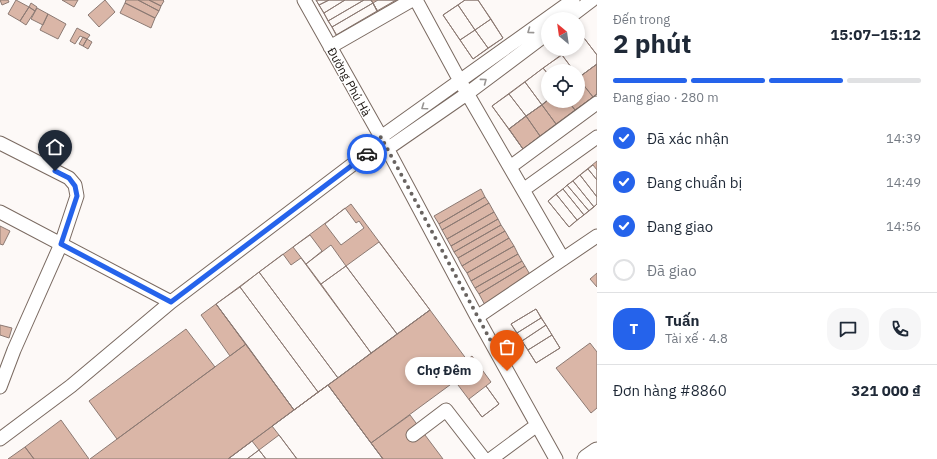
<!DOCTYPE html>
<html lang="vi">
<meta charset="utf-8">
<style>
:root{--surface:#fff;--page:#f6f6f7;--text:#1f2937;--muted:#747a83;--line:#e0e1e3;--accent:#2563eb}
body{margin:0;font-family:"IBM Plex Sans",sans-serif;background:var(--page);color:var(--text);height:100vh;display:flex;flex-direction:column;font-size:15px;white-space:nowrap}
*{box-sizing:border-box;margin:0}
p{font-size:13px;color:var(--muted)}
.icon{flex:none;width:22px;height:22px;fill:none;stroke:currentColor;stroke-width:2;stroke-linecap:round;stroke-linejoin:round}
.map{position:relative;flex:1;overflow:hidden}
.sheet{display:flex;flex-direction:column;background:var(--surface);width:340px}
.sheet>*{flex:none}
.needle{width:26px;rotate:331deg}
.controls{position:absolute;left:541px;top:12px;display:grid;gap:8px}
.controls a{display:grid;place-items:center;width:44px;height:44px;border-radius:50%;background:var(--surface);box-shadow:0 2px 6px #0003;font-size:20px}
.pin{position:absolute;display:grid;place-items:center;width:34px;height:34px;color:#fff;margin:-41px -17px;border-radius:50% 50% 50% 0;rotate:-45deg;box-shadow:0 0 4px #0007}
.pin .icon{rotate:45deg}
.courier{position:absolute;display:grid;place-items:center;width:40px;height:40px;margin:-20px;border:3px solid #2563eb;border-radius:50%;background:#fff;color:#222;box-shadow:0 1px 5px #0007}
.bubble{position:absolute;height:28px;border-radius:14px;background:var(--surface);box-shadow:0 2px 6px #0003;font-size:13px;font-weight:700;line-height:28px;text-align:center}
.head em{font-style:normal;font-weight:700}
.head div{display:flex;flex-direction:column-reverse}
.head{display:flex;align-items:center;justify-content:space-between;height:68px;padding:0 16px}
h1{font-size:26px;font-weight:700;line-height:30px}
.bar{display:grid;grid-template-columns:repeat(4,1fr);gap:6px 4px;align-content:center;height:48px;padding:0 16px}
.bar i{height:5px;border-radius:3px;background:var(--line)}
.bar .active{background:var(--accent)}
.bar p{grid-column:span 4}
.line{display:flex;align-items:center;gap:10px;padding:0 16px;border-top:1px solid var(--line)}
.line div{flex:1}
.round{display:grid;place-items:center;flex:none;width:42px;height:42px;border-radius:16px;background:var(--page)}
ol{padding:0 16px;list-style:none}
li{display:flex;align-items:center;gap:12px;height:44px}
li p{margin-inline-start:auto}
li .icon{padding:4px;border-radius:50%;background:var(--accent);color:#fff;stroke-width:4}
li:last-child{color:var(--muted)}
li i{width:22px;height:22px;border:2px solid var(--line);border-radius:50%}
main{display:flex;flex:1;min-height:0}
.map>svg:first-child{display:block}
</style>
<main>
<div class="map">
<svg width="597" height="459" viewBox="0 0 597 459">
<rect width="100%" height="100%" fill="#fdf9f7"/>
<path fill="#dab6a7" stroke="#8c7a73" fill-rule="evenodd" d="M 0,0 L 8,0 L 9,2 L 2,5 Z
M 16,0 L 29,7 L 20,21 L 8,14 Z
M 62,0 L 78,0 L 74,7 Z
M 105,0 L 115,12 L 99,27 L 88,15 Z
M 126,0 L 138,0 L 159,11 L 155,18 L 125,3 Z
M 138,0 L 149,0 L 161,6 L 159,11 Z
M 149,0 L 163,0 L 164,1 L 161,6 Z
M 316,0 L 329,0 L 319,5 Z
M 316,0 L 371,0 L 383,20 L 342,44 Z
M 329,0 L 345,0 L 324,13 L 319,5 Z
M 345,0 L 364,0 L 328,21 L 324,13 Z
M 364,0 L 371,0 L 373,3 L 332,27 L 328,21 Z
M 371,0 L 409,0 L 383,20 Z
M 378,0 L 396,0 L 377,11 L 373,3 Z
M 465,0 L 478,0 L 491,19 L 475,30 L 458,5 Z
M 465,0 L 478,0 L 503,38 L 473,59 L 443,15 Z
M 31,3 L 37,7 L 35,11 L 29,7 Z
M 125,3 L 155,18 L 151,28 L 120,13 Z
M 373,3 L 377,11 L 336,35 L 332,27 Z
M 458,5 L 475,30 L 460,40 L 443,15 Z
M 29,7 L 35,11 L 26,25 L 20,21 Z
M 37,8 L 48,14 L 43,25 L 31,19 Z
M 48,14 L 66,24 L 58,39 L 40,30 Z
M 491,19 L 503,38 L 488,48 L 475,30 Z
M 77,28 L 90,35 L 87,39 L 80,36 L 75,44 L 70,41 Z
M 475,30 L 488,48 L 473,59 L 460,40 Z
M 83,37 L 87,39 L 83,46 L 79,44 Z
M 584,38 L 597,55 L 597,64 L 578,78 L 578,71 L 574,71 L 562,55 L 569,49 L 578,49 L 578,43 Z
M 584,38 L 597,55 L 597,94 L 523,149 L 492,106 L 569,49 L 578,49 L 578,43 ZM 548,71 L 578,71 L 578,101 L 548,101 Z
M 87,39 L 92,42 L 88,49 L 83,46 Z
M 562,55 L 574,71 L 548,71 L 548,74 L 543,68 Z
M 597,64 L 597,94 L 593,97 L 578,78 Z
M 597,64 L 597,94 L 523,149 L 509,129 L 548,100 L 548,101 L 578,101 L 578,78 Z
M 543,68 L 548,74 L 548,100 L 542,105 L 525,82 Z
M 578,78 L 593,97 L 575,110 L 568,101 L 578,101 Z
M 525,82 L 542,105 L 526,116 L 509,94 Z
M 509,94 L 526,116 L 509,129 L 492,106 Z
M 548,100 L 548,101 L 568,101 L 575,110 L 556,124 L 542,105 Z
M 542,105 L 556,124 L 540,136 L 526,116 Z
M 526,116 L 540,136 L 523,149 L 509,129 Z
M 597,161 L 597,204 L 569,227 L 548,201 Z
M 593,165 L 597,170 L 597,180 L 588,169 Z
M 588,169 L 597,180 L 597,197 L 580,175 Z
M 580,175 L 597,197 L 597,204 L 594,207 L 573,181 Z
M 573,181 L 594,207 L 589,211 L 567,185 Z
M 567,185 L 589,211 L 584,215 L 563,189 Z
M 481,189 L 485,197 L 439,224 L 434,216 Z
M 563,189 L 584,215 L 577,220 L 556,194 Z
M 556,194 L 577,220 L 569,227 L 548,201 Z
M 485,197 L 489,203 L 442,230 L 439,224 Z
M 489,203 L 494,212 L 447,239 L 442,230 Z
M 351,204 L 430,310 L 294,410 L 216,304 Z
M 345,208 L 356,223 L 359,221 L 364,228 L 341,245 L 325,224 Z
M 494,212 L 498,219 L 451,246 L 447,239 Z
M 498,219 L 501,225 L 454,252 L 451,246 Z
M 501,225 L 505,231 L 458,258 L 454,252 Z
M 0,226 L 10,231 L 3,245 L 0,244 Z
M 505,231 L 509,238 L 462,266 L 458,258 Z
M 310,235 L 322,251 L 306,264 L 293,247 Z
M 509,238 L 514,246 L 467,273 L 462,266 Z
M 379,242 L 430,310 L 397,334 L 346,266 Z
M 331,245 L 346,266 L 321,284 L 306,264 Z
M 514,246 L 518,254 L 471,281 L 467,273 Z
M 283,254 L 291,265 L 301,258 L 371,353 L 338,378 L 259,272 Z
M 518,254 L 522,261 L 475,288 L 471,281 Z
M 522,261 L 525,266 L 479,294 L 475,288 Z
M 346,266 L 397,334 L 371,353 L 321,284 Z
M 525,266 L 532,278 L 485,305 L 479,294 Z
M 259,272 L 338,378 L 318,392 L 240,287 Z
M 597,273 L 597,287 L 590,279 Z
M 240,287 L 318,392 L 294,410 L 216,304 Z
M 216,304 L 246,344 L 230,356 L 201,315 Z
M 536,309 L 541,318 L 517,333 L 511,324 Z
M 536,309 L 560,348 L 536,363 L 511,324 Z
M 430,310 L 473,368 L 371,443 L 328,385 Z
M 541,318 L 546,325 L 522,341 L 517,333 Z
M 0,325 L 12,328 L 9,338 L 0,335 Z
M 546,325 L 552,335 L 528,350 L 522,341 Z
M 186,329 L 215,367 L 117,439 L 89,401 Z
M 552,335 L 560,348 L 536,363 L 528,350 Z
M 590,343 L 597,352 L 597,408 L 591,413 L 556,368 Z
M 246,344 L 294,410 L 228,459 L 90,459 Z
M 472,356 L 491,382 L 486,386 L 499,404 L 482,417 L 455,381 L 473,368 L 467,360 Z
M 328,385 L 371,443 L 383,459 L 297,459 L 279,435 L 272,426 Z
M 328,385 L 383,459 L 228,459 L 252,441 Z
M 486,386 L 499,404 L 482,417 L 469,399 Z
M 410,415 L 443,459 L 383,459 L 371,443 Z
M 61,420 L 89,459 L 34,459 L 25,447 Z
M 279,435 L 297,459 L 266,459 L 259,450 Z
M 252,441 L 259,450 L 247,459 L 228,459 Z
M 25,447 L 34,459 L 8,459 Z
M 259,450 L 266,459 L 247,459 Z"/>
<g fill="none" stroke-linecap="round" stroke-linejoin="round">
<g stroke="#7a6a61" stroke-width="15">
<path id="minor" d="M 304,0 L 381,137 L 477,317 L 556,459
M 416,0 L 460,81 L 563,259
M 567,19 L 592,0
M 330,47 L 412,0
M 0,143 L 69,178 L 75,185 L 77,196 L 61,244 L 14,350 L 0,387
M 379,151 L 387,149 L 468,93 L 548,33
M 510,167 L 597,103
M 523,190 L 597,137
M 0,212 L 171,302
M 477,317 L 597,236
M 413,435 L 446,410 L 484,459
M 0,439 L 71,386 L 171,302 L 369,152 L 381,137 L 573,0
M 491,459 L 537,425"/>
</g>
<g stroke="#7a6a61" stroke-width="21">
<path id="highway" d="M 587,459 L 597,452"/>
</g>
<use href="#minor" stroke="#fff" stroke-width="13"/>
<use href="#highway" stroke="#fff" stroke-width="19"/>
</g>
<defs><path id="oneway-chevron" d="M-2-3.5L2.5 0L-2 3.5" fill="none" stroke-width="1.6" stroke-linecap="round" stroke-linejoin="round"/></defs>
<g stroke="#989593">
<use href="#oneway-chevron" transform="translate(530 31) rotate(144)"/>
<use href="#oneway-chevron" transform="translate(484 81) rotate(-37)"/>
<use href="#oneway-chevron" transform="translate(424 107) rotate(145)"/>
</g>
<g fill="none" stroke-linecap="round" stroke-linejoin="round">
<path stroke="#696461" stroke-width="4" stroke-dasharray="0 7.2" d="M 367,154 L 381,137 L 507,371"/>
<path stroke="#2563eb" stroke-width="5" d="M 55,171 L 69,178 L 75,186 L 77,196 L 61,244 L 171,302 L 367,154"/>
</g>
<g text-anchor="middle" stroke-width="3" stroke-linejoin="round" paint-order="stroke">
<g font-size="12" fill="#1a1410" stroke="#fff">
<text transform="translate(349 82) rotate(61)" y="4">Đường Phú Hà</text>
</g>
</g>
</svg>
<div class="controls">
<a><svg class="needle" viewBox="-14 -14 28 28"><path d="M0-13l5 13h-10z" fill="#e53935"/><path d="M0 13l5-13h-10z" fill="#747a83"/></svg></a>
<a><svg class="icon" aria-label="locate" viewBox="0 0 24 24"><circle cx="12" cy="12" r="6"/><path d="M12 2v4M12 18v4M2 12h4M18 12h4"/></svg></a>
</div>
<div class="pin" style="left:507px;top:371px;background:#ea580c"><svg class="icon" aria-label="bag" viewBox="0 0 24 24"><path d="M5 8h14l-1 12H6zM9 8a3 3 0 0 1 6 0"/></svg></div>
<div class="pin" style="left:55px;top:171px;background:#1f2937"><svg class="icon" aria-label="home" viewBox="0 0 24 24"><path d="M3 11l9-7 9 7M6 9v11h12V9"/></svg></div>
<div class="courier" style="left:367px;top:154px"><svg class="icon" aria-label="car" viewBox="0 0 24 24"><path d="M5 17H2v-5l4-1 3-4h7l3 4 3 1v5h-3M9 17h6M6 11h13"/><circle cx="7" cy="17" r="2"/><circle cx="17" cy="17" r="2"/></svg></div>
<div class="bubble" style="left:405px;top:357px;width:78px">Chợ Đêm</div>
</div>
<section class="sheet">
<div class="head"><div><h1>2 phút</h1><p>Đến trong</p></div><em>15:07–15:12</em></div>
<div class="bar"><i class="active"></i><i class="active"></i><i class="active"></i><i></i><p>Đang giao · 280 m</p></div>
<ol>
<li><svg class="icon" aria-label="check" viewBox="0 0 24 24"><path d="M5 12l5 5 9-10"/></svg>Đã xác nhận<p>14:39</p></li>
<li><svg class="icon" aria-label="check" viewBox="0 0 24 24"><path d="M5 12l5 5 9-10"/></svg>Đang chuẩn bị<p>14:49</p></li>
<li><svg class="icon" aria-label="check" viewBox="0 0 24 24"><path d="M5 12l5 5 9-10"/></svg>Đang giao<p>14:56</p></li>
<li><i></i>Đã giao</li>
</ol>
<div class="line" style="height:72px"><b class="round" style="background:var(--accent);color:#fff">T</b><div><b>Tuấn</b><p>Tài xế · 4.8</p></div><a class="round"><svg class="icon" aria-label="chat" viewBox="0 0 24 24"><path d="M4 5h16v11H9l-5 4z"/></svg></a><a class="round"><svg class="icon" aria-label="phone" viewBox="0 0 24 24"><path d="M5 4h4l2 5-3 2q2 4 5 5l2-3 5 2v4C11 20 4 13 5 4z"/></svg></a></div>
<div class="line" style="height:52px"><div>Đơn hàng #8860</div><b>321 000 ₫</b></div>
</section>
</main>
